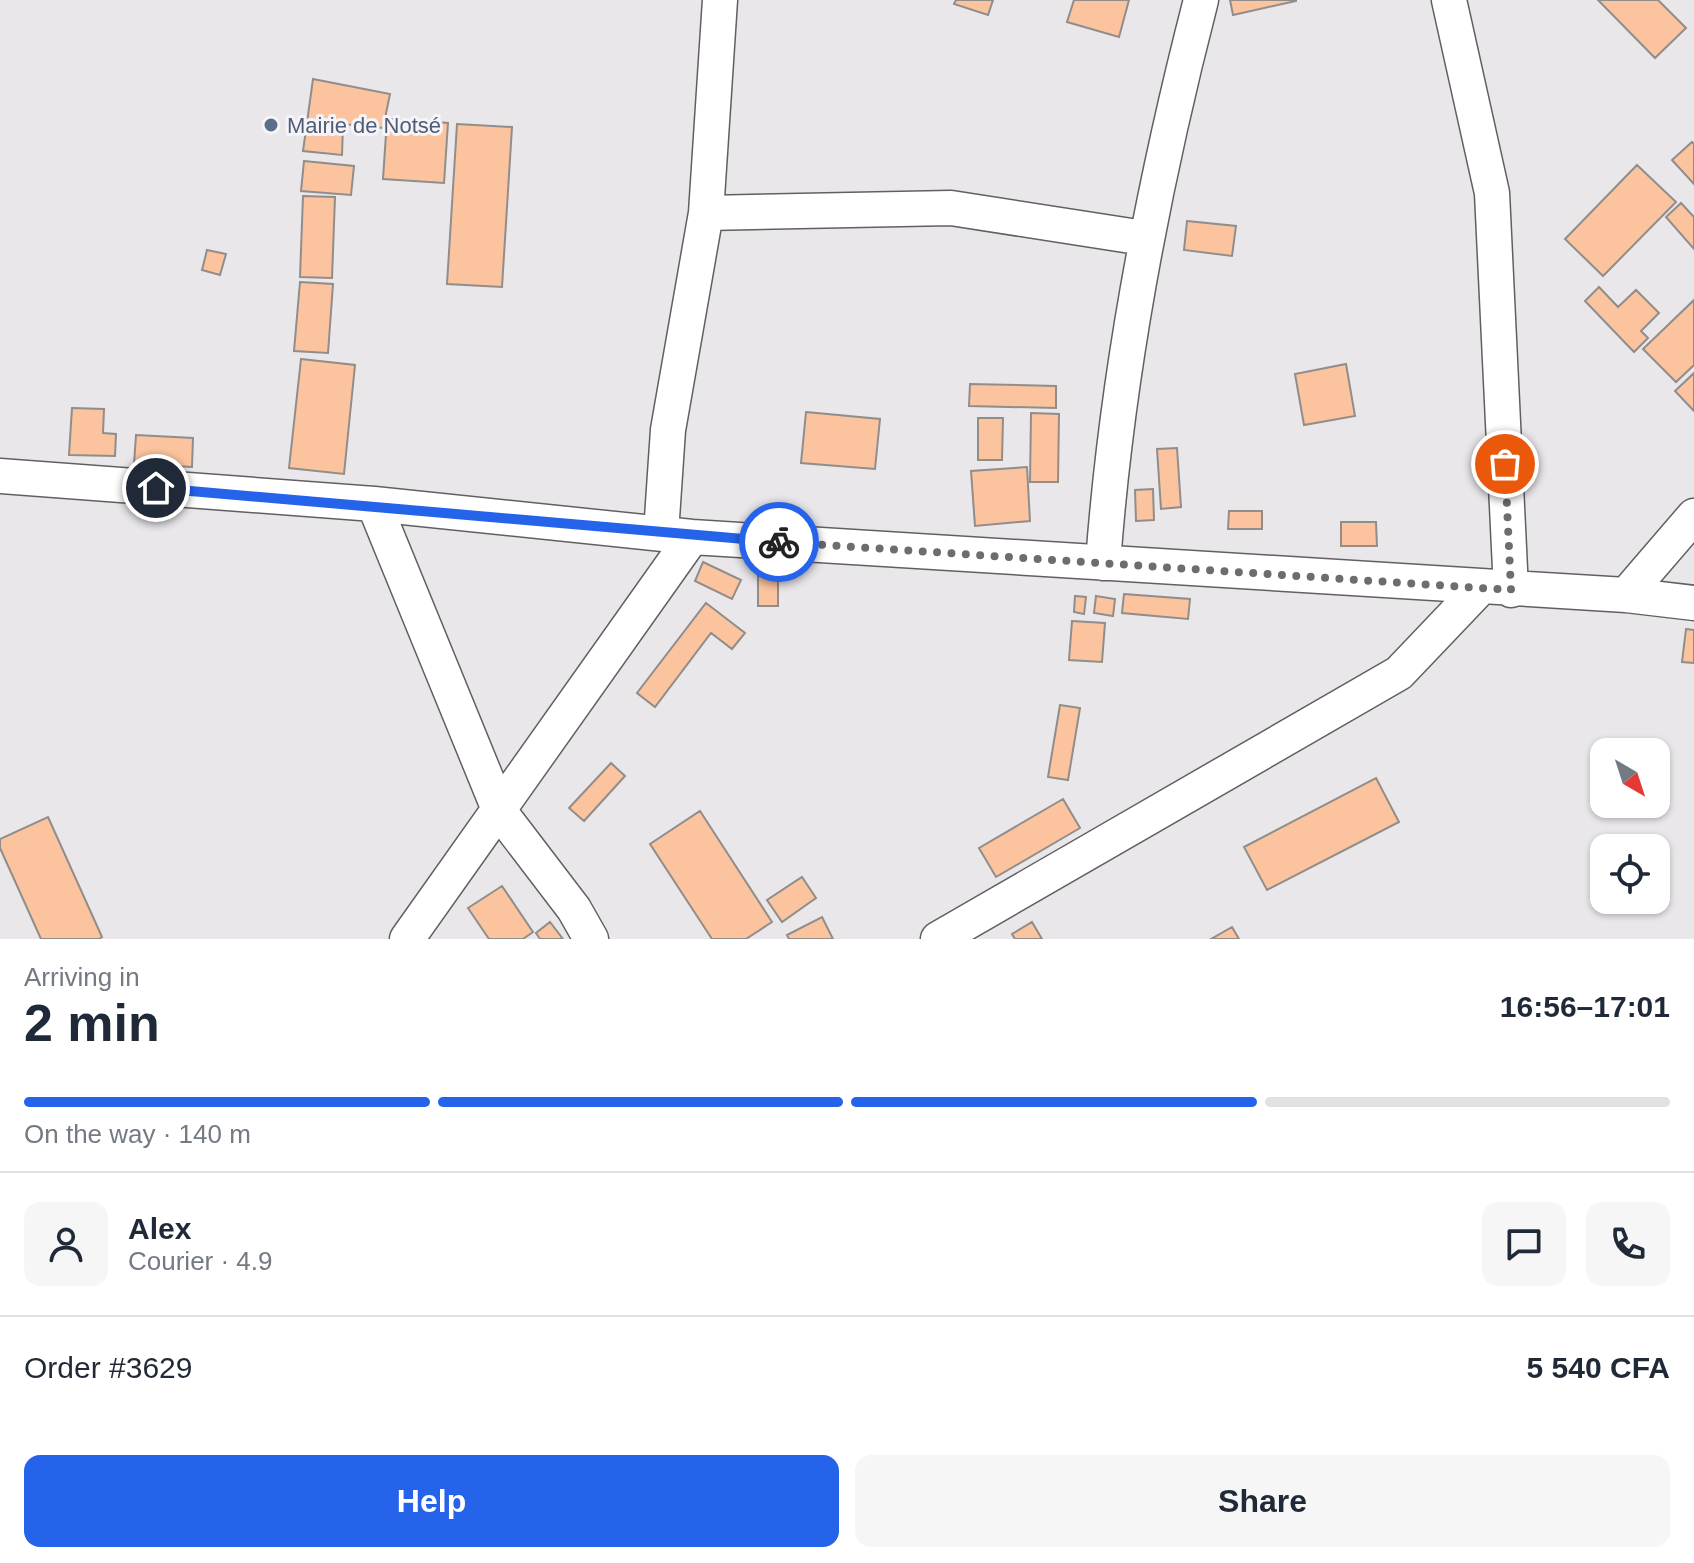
<!DOCTYPE html>
<meta charset="utf-8">
<style>
:root{--surface:#fff;--page:#f6f6f7;--text:#1f2937;--muted:#747a83;--line:#e0e1e3;--accent:#2563eb}
body{margin:0;font-family:Arial,sans-serif;background:var(--page);color:var(--text);height:100vh;display:flex;flex-direction:column;font-size:30px;white-space:nowrap}
*{box-sizing:border-box;margin:0}
p{font-size:26px;color:var(--muted)}
.icon{flex:none;width:44px;height:44px;fill:none;stroke:currentColor;stroke-width:2;stroke-linecap:round;stroke-linejoin:round}
.map{position:relative;height:939px;overflow:hidden}
.details{display:flex;flex-direction:column;background:var(--surface);flex:1}
.details>*{flex:none}
.needle{width:52px;rotate:141deg}
.controls{position:absolute;left:1590px;top:738px;display:grid;gap:16px}
.controls a{display:grid;place-items:center;width:80px;height:80px;border-radius:16px;background:var(--surface);box-shadow:0 2px 6px #0004;font-size:40px}
.pin{position:absolute;display:grid;place-items:center;width:68px;height:68px;color:#fff;margin:-34px;border:4px solid #fff;border-radius:50%;box-shadow:0 2px 8px #0007}
.courier{position:absolute;display:grid;place-items:center;width:80px;height:80px;margin:-40px;border:6px solid #2563eb;border-radius:50%;background:#fff;color:#222;box-shadow:0 2px 10px #0007}
.head em{font-style:normal;font-weight:700}
.head div{display:flex;flex-direction:column-reverse}
.head{display:flex;align-items:center;justify-content:space-between;height:136px;padding:0 24px}
h1{font-size:52px;font-weight:700;line-height:60px}
.bar{display:grid;grid-template-columns:repeat(4,1fr);gap:12px 8px;align-content:center;height:96px;padding:0 24px}
.bar i{height:10px;border-radius:6px;background:var(--line)}
.bar .current{background:var(--accent)}
.bar p{grid-column:span 4}
.line{display:flex;align-items:center;gap:20px;padding:0 24px;border-top:2px solid var(--line)}
.line div{flex:1}
.round{display:grid;place-items:center;flex:none;width:84px;height:84px;border-radius:16px;background:var(--page)}
.cta{display:flex;gap:16px;margin-top:auto;padding:16px 24px}
.cta a{flex:1;height:92px;border-radius:16px;background:var(--accent);color:#fff;font-size:32px;font-weight:700;line-height:92px;text-align:center}
.cta a+a{background:var(--page);color:var(--text)}
.map>svg:first-child{display:block}
</style>
<div class="map">
<svg width="1694" height="939" viewBox="0 0 1694 939">
<rect width="100%" height="100%" fill="#e9e7ea"/>
<path fill="#fcc49e" stroke="#918d8b" stroke-width="2" d="M 956,0 L 993,0 L 988,15 L 954,4 Z
M 1074,0 L 1129,0 L 1119,37 L 1067,22 Z
M 1230,0 L 1296,0 L 1296,1 L 1233,15 Z
M 1598,0 L 1658,0 L 1686,28 L 1655,58 Z
M 313,79 L 390,94 L 383,128 L 343,124 L 342,155 L 303,151 Z
M 387,119 L 448,123 L 444,183 L 383,179 Z
M 457,124 L 512,127 L 502,287 L 447,284 Z
M 1692,142 L 1694,144 L 1694,184 L 1672,160 Z
M 304,161 L 354,166 L 351,195 L 301,191 Z
M 1637,165 L 1676,202 L 1603,276 L 1565,239 Z
M 303,196 L 335,197 L 332,278 L 300,277 Z
M 1681,203 L 1694,217 L 1694,249 L 1666,217 Z
M 1187,221 L 1236,226 L 1232,256 L 1184,250 Z
M 207,250 L 226,254 L 220,275 L 202,270 Z
M 300,282 L 333,284 L 328,353 L 294,351 Z
M 1599,287 L 1618,307 L 1636,290 L 1659,313 L 1641,331 L 1648,338 L 1634,352 L 1585,301 Z
M 1694,300 L 1694,365 L 1676,382 L 1643,349 Z
M 301,359 L 355,365 L 344,474 L 289,468 Z
M 1346,364 L 1355,416 L 1304,425 L 1295,374 Z
M 1694,373 L 1694,411 L 1675,391 Z
M 970,384 L 1056,386 L 1056,408 L 969,406 Z
M 72,408 L 104,409 L 103,433 L 116,434 L 115,456 L 69,455 Z
M 806,412 L 880,419 L 875,469 L 801,463 Z
M 1031,413 L 1059,414 L 1058,482 L 1030,482 Z
M 978,418 L 1003,418 L 1002,460 L 978,460 Z
M 136,435 L 193,438 L 192,467 L 134,464 Z
M 1177,448 L 1181,507 L 1161,509 L 1157,449 Z
M 1027,467 L 1030,521 L 975,526 L 971,471 Z
M 1153,489 L 1154,520 L 1136,521 L 1135,490 Z
M 1229,511 L 1262,511 L 1262,529 L 1228,529 Z
M 1341,522 L 1376,522 L 1377,546 L 1341,546 Z
M 703,562 L 741,580 L 732,599 L 695,581 Z
M 758,576 L 778,576 L 778,606 L 758,606 Z
M 1124,594 L 1190,599 L 1188,619 L 1122,613 Z
M 1075,596 L 1086,597 L 1084,614 L 1074,612 Z
M 1096,596 L 1115,599 L 1113,616 L 1094,613 Z
M 706,603 L 745,633 L 732,649 L 711,633 L 655,707 L 637,693 Z
M 1072,621 L 1105,623 L 1102,662 L 1069,660 Z
M 1686,629 L 1694,630 L 1694,663 L 1682,662 Z
M 1060,705 L 1080,708 L 1068,780 L 1048,777 Z
M 611,763 L 625,776 L 584,821 L 569,808 Z
M 1376,778 L 1399,822 L 1267,890 L 1244,847 Z
M 1063,799 L 1080,828 L 996,877 L 979,848 Z
M 700,811 L 772,922 L 746,939 L 712,939 L 650,844 Z
M 48,817 L 102,937 L 99,939 L 41,939 L 0,848 L 0,839 Z
M 802,877 L 816,898 L 782,922 L 767,900 Z
M 502,886 L 533,932 L 523,939 L 489,939 L 468,908 Z
M 822,917 L 833,939 L 789,939 L 787,935 Z
M 550,922 L 563,939 L 540,939 L 536,933 Z
M 1032,922 L 1042,939 L 1015,939 L 1012,934 Z
M 1232,927 L 1239,939 L 1211,939 Z"/>
<g fill="none" stroke-linecap="round" stroke-linejoin="round">
<g stroke="#615f62" stroke-width="37">
<path id="minor" d="M 1449,0 L 1492,193 L 1511,590
M 706,213 L 951,208 L 1144,238
M 0,476 L 374,504 L 692,537 L 1626,595 L 1694,603
M 374,504 L 500,812 L 574,909 L 591,939
M 661,533 L 668,430 L 706,213 L 720,0
M 1103,563 C 1117,372 1153,186 1201,0
M 1626,595 L 1694,516
M 407,939 L 692,537
M 938,939 L 1399,673 L 1480,588"/>
</g>
<use href="#minor" stroke="#fff" stroke-width="34"/>
</g>
<g fill="none" stroke-linecap="round" stroke-linejoin="round">
<path stroke="#6e6c6e" stroke-width="8" stroke-dasharray="0 14.4" d="M 779,542 L 1511,590 L 1505,464"/>
<path stroke="#2563eb" stroke-width="10" d="M 156,488 L 779,542"/>
</g>
<circle fill="#5c6f8a" stroke="#f6f4f8" stroke-width="3" cx="271" cy="125" r="8"/>
<g text-anchor="middle" stroke-width="6" stroke-linejoin="round" paint-order="stroke">
<g font-size="22" fill="#4e5e75" stroke="#f6f4f8" text-anchor="start">
<text x="287" y="133">Mairie de Notsé</text>
</g>
</g>
</svg>
<div class="controls">
<a><svg class="needle" viewBox="-14 -14 28 28"><path d="M0-13l5 13h-10z" fill="#e53935"/><path d="M0 13l5-13h-10z" fill="#747a83"/></svg></a>
<a><svg class="icon" aria-label="locate" viewBox="0 0 24 24"><circle cx="12" cy="12" r="6"/><path d="M12 2v4M12 18v4M2 12h4M18 12h4"/></svg></a>
</div>
<div class="pin" style="left:1505px;top:464px;background:#ea580c"><svg class="icon" aria-label="bag" viewBox="0 0 24 24"><path d="M5 8h14l-1 12H6zM9 8a3 3 0 0 1 6 0"/></svg></div>
<div class="pin" style="left:156px;top:488px;background:#1f2937"><svg class="icon" aria-label="home" viewBox="0 0 24 24"><path d="M3 11l9-7 9 7M6 9v11h12V9"/></svg></div>
<div class="courier" style="left:779px;top:542px"><svg class="icon" aria-label="bike" viewBox="0 0 24 24"><circle cx="6" cy="16" r="4"/><circle cx="18" cy="16" r="4"/><path d="M6 16l4-8h5l3 8M10 8l3 8H6M13 5h3"/></svg></div>
</div>
<section class="details">
<div class="head"><div><h1>2 min</h1><p>Arriving in</p></div><em>16:56–17:01</em></div>
<div class="bar"><i class="current"></i><i class="current"></i><i class="current"></i><i></i><p>On the way · 140 m</p></div>
<div class="line" style="height:144px"><a class="round"><svg class="icon" aria-label="person" viewBox="0 0 24 24"><circle cx="12" cy="8" r="4"/><path d="M4 21q1-7 8-7t8 7"/></svg></a><div><b>Alex</b><p>Courier · 4.9</p></div><a class="round"><svg class="icon" aria-label="chat" viewBox="0 0 24 24"><path d="M4 5h16v11H9l-5 4z"/></svg></a><a class="round"><svg class="icon" aria-label="phone" viewBox="0 0 24 24"><path d="M5 4h4l2 5-3 2q2 4 5 5l2-3 5 2v4C11 20 4 13 5 4z"/></svg></a></div>
<div class="line" style="height:104px"><div>Order #3629</div><b>5 540 CFA</b></div>
<div class="cta"><a>Help</a><a>Share</a></div>
</section>
